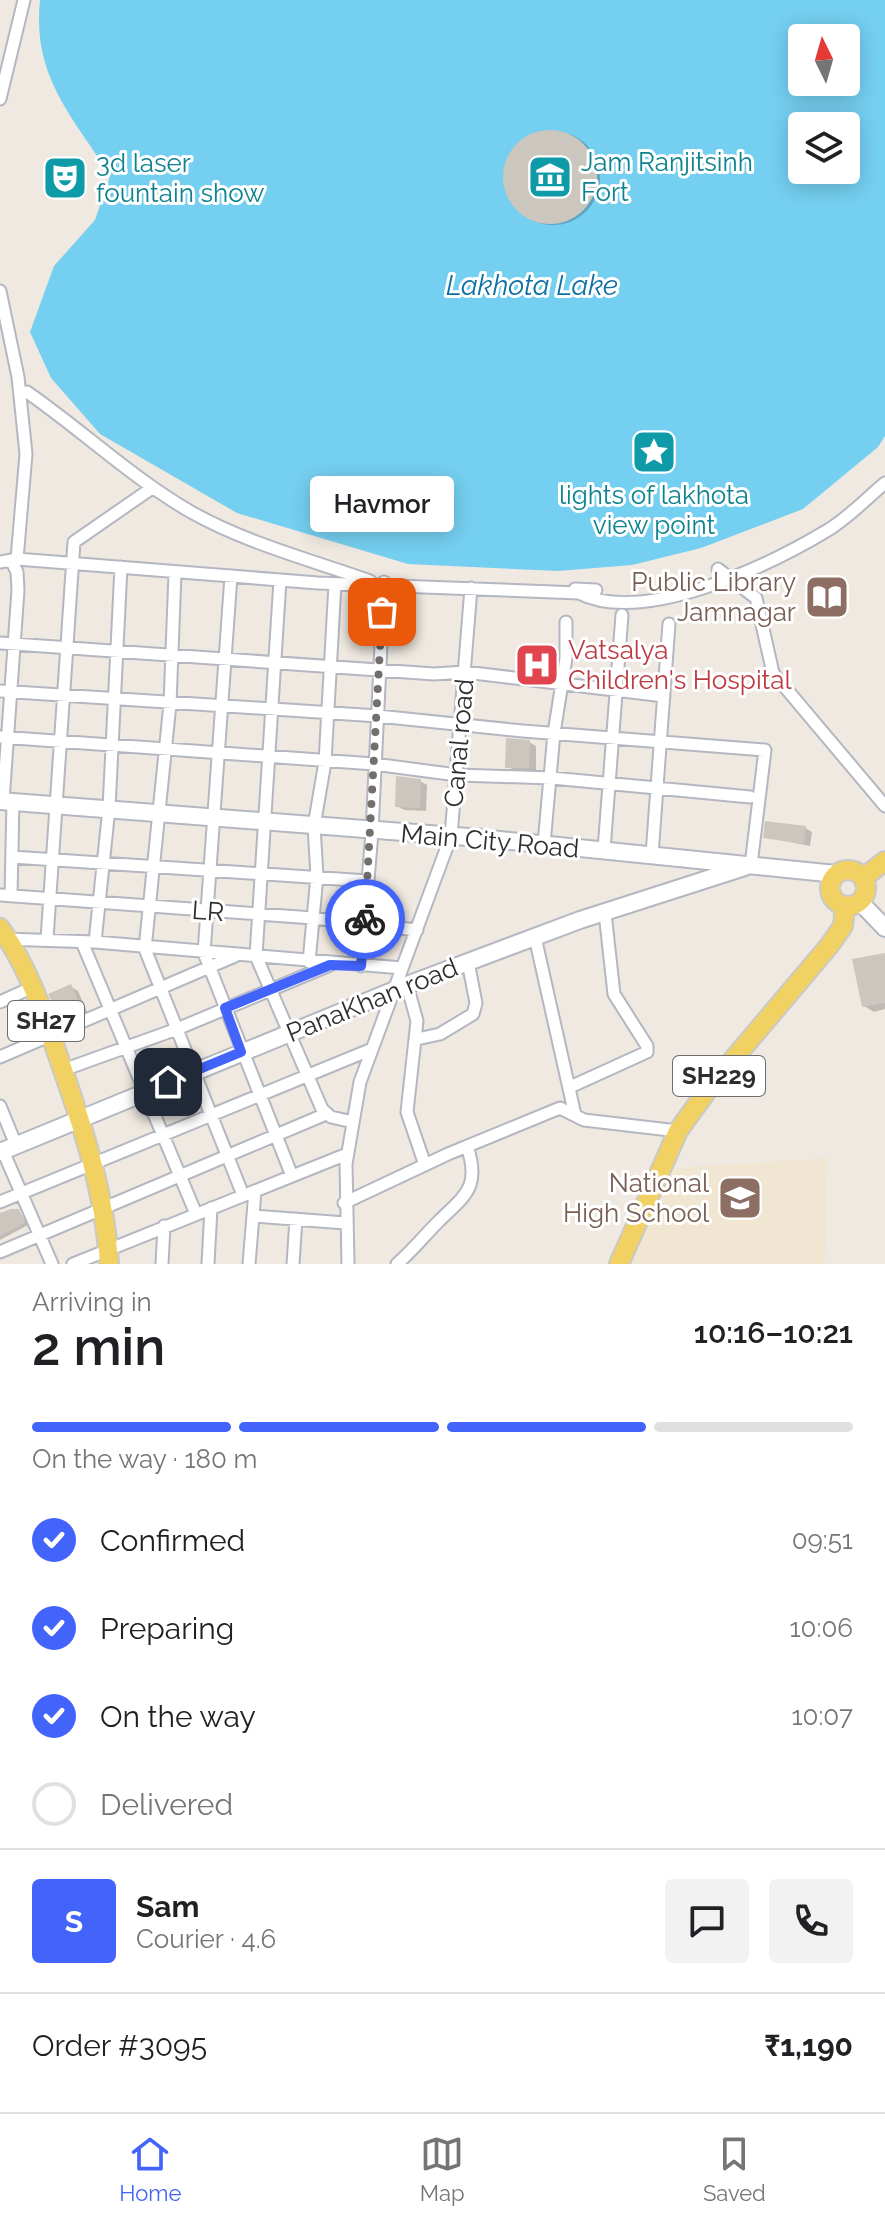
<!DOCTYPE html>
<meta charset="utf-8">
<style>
:root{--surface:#fff;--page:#f2f2f2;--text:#202124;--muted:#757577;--line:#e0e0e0;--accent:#4264fb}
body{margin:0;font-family:Raleway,sans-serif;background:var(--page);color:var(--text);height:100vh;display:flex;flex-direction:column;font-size:30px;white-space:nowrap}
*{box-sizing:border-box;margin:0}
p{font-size:26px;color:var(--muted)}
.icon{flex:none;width:44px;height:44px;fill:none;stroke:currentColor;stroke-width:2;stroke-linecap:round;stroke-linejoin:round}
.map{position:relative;height:1264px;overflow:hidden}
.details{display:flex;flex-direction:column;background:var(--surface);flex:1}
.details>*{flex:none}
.needle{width:52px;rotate:355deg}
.tools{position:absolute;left:788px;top:24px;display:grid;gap:16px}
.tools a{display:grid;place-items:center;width:72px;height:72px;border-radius:8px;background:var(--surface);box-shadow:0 4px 20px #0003;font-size:40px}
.pin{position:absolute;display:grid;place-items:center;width:68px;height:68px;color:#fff;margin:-34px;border-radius:16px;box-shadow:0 4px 12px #0006}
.courier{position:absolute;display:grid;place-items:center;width:80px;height:80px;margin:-40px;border:6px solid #4264fb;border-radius:50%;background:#fff;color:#222;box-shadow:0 2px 10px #0007}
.bubble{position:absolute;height:56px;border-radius:8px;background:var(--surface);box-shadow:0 4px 20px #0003;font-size:26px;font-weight:600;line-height:56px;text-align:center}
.summary em{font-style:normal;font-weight:600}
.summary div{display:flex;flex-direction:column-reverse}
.summary{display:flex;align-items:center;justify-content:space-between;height:136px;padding:0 32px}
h1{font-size:52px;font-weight:600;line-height:60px}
.bar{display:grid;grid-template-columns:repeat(4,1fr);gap:12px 8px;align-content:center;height:96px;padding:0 32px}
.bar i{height:10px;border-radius:6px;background:var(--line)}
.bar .active{background:var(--accent)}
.bar p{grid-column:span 4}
.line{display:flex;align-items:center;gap:20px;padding:0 32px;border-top:2px solid var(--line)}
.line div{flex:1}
.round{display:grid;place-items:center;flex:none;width:84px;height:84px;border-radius:8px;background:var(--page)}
ol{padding:0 32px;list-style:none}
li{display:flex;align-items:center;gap:24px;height:88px}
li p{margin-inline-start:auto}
li .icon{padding:8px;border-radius:50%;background:var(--accent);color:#fff;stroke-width:4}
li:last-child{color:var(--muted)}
li i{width:44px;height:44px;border:4px solid var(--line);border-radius:50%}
.tabs{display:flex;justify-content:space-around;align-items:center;height:112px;border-top:2px solid var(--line);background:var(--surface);font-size:22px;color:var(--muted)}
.tabs a{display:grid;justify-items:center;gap:4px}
.tabs .active{color:var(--accent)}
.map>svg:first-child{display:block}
</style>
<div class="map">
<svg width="885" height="1264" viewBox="0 0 885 1264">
<rect width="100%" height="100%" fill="#efe9e1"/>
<path fill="#f0e6d1" d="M 827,1158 L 825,1264 L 620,1264 L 632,1229 L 675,1168 Z"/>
<path fill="#75cff0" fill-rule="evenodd" d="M 40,0 L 885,0 L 885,436 L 878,447 L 803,509 L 701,548 L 632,565 L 558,571 L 408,564 L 237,513 L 100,434 L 51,378 L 30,332 L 54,266 L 95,220 L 110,176 C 72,115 32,77 40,0 ZM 846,38 L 846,82 L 802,82 L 802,38 ZM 846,126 L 846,170 L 802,170 L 802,126 Z"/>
<path fill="#0003" d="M506 178a47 47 0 1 1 94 0a47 47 0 1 1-94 0Z
M 539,652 L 546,658 L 564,663 L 562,677 L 518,668 Z
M 529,742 L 536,746 L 536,771 L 514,770 L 507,766 Z
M 420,781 L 427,785 L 426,811 L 404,810 L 397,806 Z
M 805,828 L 812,832 L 810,846 L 765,837 Z
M 885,955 L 885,1009 L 874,1012 L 864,1006 Z
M 71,987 L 78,991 L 89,1016 L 71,1024 L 64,1020 Z
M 19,1211 L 28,1225 L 0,1240 L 0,1218 Z"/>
<path fill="#cbc7bf" d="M503 177a47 47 0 1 1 94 0a47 47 0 1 1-94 0Z
M 517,649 L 539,650 L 539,656 L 558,657 L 555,674 L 516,670 Z
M 506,738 L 530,740 L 529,768 L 505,768 Z
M 396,776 L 421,779 L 420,808 L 395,807 Z
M 765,821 L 806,826 L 804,844 L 763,838 Z
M 885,953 L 885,1003 L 862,1007 L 852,959 Z
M 71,984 L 83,1012 L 62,1021 L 48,994 Z
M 11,1209 L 19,1209 L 25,1223 L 0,1236 L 0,1213 Z"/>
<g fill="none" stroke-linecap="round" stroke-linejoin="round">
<g stroke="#b4b7c1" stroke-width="15">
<path id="street" d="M 0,99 L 24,0
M 0,291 L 18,377 L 26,454 L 17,559
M 27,392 C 83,431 132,478 191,512 C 246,543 311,560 370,581
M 0,562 L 17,559 L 318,583 L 579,593 C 644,626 770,565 828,530 C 848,518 867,498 885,483
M 718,569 L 756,598 L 773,673 L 885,806
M 175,573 L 170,704 L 145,949 L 243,1195
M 231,576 L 204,953 L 292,1176
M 280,580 L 256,956 L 322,1109 L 331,1117 L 353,1122
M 575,589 L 596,590
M 0,643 L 434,674 L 465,672 L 664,696
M 0,691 L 378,716 L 523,731 L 765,750 L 751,865
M 0,737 L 374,764 L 457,775 L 552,778 L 750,797
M 3,801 L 18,590 L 17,572 L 11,560
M 544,844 L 554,733 L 566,658 L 566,622
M 604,850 L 622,615
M 652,855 L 669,624
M 12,857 L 368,881
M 0,895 L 313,918 L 417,930
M 11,896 L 13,800
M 535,937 L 575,1115
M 4,939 L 95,942 L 402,968
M 47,939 L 74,542 L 152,488
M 82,942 L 196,1214
M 95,942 L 109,808 L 121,567
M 309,962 L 317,876 L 314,826 L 325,762 L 335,584
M 361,966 L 372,832 L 384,582
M 407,985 L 417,1021 L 407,1112 L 425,1165
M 0,1002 L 33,987
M 417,1039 L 440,1034 L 473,1014 L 476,1003 L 468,962
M 0,1057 L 235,956
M 63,1070 L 177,1029 L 330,965
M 570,1087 L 647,1052 L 647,1046 L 614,994 L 605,913
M 0,1106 L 16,1145
M 3,1151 L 52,1264
M 0,1202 L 372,1049
M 344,1203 L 448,1154 L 560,1108 L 584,1120 L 678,1131
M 253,1216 L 345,1223
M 0,1252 L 326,1114
M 73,1264 L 347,1154
M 162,1264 L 164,1226
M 208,1264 L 211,1208
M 249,1264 L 255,1191
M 293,1264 L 296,1219
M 348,1264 L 346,1164 L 360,1082 L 451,836 L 471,588
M 397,1264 C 412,1251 424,1236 438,1222 C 465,1195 481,1188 467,1146"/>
</g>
<g stroke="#b4b7c1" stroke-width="20">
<path id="secondary" d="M 0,801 L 481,838 L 836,874
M 860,902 L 885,928
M 0,1152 L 407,985 L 580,920 L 745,867"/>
</g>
<g stroke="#c9c9c9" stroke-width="22">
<path id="primary" d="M830 888a18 18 0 1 1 36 0a18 18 0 1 1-36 0Z
M 863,878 L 885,861
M 0,928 C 28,966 43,1012 58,1056 C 82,1124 105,1192 109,1264
M 619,1264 L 678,1131 L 709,1088 L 829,946 L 843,926 L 845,906"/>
</g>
<use href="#street" stroke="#fff" stroke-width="11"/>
<use href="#secondary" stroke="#fff" stroke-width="16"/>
<use href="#primary" stroke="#f2d163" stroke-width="18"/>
</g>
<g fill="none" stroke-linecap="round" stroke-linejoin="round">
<path stroke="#726f6d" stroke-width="8" stroke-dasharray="0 14.4" d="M 365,919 L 382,612"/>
<path stroke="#4264fb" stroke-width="10" d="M 168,1082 L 241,1052 L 225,1008 L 330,965 L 361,966 L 365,919"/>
</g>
<defs>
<g id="museum-square" transform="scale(2.3)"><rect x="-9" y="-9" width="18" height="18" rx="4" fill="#0f9aa8" stroke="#fff"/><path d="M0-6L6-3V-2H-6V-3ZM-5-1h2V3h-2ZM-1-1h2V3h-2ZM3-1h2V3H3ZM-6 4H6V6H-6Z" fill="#fff"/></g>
<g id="theatre-square" transform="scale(2.3)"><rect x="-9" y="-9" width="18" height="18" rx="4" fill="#0f9aa8" stroke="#fff"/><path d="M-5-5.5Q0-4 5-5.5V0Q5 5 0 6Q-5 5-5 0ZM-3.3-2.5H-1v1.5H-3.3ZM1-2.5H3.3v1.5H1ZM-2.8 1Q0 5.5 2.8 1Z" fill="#fff"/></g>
<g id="sight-square" transform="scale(2.3)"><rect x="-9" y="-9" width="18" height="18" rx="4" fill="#0f9aa8" stroke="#fff"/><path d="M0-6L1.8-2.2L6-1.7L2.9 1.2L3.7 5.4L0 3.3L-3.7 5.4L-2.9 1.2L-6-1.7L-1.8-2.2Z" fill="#fff"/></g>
<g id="library-square" transform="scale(2.3)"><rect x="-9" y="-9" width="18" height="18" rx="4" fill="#8d6e63" stroke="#fff"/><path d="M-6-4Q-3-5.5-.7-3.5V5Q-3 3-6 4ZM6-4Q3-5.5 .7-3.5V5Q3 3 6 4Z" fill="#fff"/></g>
<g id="hospital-square" transform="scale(2.3)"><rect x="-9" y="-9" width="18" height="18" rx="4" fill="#e0444e" stroke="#fff"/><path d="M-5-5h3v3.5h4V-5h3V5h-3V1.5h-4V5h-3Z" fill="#fff"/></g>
<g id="school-square" transform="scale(2.3)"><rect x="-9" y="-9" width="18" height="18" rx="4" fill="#8d6e63" stroke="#fff"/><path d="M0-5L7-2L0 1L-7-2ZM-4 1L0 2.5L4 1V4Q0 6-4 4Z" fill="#fff"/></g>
</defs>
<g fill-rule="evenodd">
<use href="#museum-square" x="550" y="177"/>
<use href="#theatre-square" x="65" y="178"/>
<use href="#sight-square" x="654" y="452"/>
<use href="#library-square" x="827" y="597"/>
<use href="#hospital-square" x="537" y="665"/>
<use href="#school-square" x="740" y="1198"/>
</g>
<g text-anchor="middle" stroke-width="6" stroke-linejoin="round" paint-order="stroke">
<g fill="#fff" stroke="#6d6d6d" stroke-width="2">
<rect x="8" y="1001" width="76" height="40" rx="6"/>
<rect x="673" y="1056" width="92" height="40" rx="6"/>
</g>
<g font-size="24" font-weight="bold" fill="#2e2e2e">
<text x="46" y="1029">SH27</text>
<text x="719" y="1084">SH229</text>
</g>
<g font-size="26" fill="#0d838f" stroke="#fff" text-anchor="start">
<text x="581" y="171">Jam Ranjitsinh<tspan x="581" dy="30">Fort</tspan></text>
<text x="96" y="172">3d laser<tspan x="96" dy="30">fountain show</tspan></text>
<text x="654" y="504" text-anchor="middle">lights of lakhota<tspan x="654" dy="30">view point</tspan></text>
</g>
<g font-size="26" fill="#785e54" stroke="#fff" text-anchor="end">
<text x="796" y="591">Public Library<tspan x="796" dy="30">Jamnagar</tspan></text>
<text x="709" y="1192">National<tspan x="709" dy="30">High School</tspan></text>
</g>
<g font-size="26" fill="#be3a42" stroke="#fff" text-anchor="start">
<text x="568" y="659">Vatsalya<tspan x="568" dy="30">Children's Hospital</tspan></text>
</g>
<g font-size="26" fill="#2e2e2e" stroke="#fff">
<text transform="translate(459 743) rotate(-85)" y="9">Canal road</text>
<text transform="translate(490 841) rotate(5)" y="9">Main City Road</text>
<text transform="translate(208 911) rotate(4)" y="9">LR</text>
<text transform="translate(372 1000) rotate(-22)" y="9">PanaKhan road</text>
</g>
<g font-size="28" font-style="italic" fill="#0d6fa3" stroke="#fff">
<text x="532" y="295">Lakhota Lake</text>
</g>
</g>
</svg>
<div class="tools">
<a><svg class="needle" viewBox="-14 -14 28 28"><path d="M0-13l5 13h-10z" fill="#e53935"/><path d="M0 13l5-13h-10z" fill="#757577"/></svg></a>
<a><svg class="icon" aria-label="layers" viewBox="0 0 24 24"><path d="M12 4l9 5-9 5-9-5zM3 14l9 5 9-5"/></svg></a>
</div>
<div class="pin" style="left:382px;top:612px;background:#ea580c"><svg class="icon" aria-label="bag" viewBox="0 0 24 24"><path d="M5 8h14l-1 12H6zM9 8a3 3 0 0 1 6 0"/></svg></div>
<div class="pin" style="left:168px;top:1082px;background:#1f2937"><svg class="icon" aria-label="home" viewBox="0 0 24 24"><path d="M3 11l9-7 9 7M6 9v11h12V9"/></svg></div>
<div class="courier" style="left:365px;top:919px"><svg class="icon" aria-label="bike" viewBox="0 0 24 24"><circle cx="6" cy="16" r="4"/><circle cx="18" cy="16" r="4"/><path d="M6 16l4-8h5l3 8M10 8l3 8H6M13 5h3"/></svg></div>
<div class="bubble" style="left:310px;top:476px;width:144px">Havmor</div>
</div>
<section class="details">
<div class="summary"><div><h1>2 min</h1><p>Arriving in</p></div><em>10:16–10:21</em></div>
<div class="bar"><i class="active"></i><i class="active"></i><i class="active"></i><i></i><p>On the way · 180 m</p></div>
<ol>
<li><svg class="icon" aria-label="check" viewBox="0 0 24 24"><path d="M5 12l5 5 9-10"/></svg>Confirmed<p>09:51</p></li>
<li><svg class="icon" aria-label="check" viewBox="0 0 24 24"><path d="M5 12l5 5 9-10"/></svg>Preparing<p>10:06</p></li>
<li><svg class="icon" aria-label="check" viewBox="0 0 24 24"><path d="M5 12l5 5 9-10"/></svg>On the way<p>10:07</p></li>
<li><i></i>Delivered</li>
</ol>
<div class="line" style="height:144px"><b class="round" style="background:var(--accent);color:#fff">S</b><div><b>Sam</b><p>Courier · 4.6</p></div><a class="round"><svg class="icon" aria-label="chat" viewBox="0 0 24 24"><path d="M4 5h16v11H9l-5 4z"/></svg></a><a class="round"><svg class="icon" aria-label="phone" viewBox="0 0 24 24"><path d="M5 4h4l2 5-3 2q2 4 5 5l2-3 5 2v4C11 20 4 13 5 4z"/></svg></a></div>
<div class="line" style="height:104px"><div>Order #3095</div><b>₹1,190</b></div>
</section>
<nav class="tabs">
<a class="active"><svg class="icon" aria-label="home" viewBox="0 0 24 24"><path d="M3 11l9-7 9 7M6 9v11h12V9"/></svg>Home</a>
<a><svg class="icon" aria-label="map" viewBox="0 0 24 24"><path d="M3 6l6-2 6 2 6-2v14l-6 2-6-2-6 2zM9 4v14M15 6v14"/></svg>Map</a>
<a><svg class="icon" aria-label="saved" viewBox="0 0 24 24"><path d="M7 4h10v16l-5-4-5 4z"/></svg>Saved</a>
</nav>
